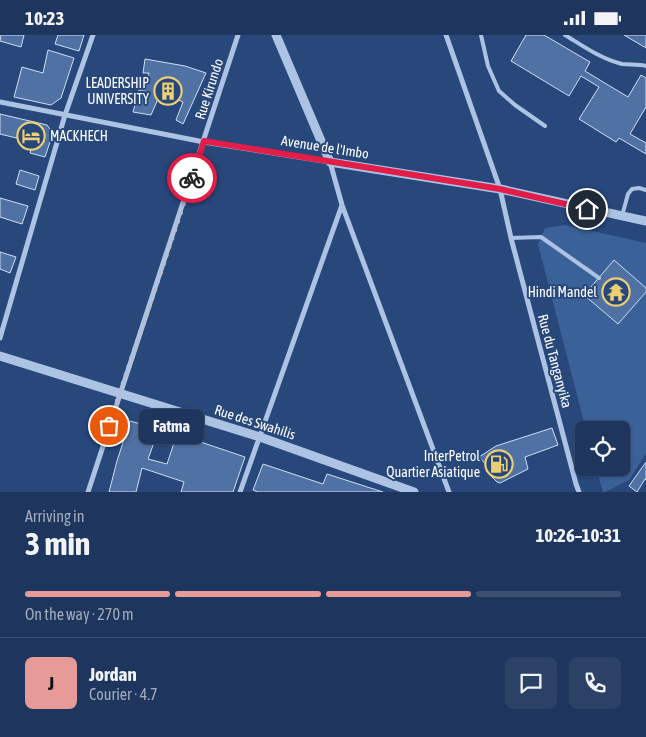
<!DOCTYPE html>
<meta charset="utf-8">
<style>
:root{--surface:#1e365d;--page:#2b4166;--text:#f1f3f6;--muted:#a1abbc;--line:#3c5072;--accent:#e69b98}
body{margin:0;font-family:"Asap Condensed",sans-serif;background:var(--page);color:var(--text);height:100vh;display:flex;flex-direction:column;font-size:19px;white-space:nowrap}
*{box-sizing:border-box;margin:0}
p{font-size:16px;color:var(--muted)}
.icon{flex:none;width:28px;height:28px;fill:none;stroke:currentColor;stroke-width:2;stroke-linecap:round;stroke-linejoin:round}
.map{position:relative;height:457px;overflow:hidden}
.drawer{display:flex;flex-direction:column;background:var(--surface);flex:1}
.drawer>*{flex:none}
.controls{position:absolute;left:575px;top:386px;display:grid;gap:10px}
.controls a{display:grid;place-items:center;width:55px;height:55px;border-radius:8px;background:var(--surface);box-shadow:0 1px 4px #0004,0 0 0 1px var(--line);font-size:25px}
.pin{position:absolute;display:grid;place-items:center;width:42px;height:42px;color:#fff;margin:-21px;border:2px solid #fff;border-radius:50%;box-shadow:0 1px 5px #0007}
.courier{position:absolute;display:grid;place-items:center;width:50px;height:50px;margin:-25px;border:4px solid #e11d48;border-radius:50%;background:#fff;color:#222;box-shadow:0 1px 6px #0007}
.bubble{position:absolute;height:35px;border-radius:8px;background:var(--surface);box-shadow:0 1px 4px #0004,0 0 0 1px var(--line);font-size:16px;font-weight:700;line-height:35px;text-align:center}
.headline em{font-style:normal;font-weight:700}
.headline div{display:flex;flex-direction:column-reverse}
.headline{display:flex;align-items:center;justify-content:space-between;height:85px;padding:0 25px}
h1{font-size:32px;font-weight:700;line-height:38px}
.bar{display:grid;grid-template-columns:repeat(4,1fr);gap:8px 5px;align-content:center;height:60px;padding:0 25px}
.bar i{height:6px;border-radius:4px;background:var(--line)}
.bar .current{background:var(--accent)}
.bar p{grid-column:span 4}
.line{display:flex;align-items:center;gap:12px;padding:0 25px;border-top:1px solid var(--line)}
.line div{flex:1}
.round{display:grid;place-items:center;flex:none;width:52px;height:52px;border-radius:8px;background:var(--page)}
.status{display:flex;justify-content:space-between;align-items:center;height:35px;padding:0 25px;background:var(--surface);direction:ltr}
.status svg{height:14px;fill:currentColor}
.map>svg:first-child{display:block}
</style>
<div class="status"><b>10:23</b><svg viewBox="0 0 49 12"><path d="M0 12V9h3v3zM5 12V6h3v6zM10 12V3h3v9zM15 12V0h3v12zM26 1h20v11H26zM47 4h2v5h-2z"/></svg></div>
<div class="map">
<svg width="646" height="457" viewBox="0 0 646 457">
<rect width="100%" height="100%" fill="#28487c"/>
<path fill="#3b6199" d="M 565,190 L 646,208 L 646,418 L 629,445 L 605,457 L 603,457 L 596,433 L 621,432 L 621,395 L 586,395 L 538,209 L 545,193 Z"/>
<path fill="#5071a4" stroke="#cfdef3" d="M 1,0 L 24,0 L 21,12 L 0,6 Z
M 58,0 L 84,0 L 79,16 L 55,9 Z
M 526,0 L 544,0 L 590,27 L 585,36 L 628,62 L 641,40 L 646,43 L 646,72 L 630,99 L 646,108 L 646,119 L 619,103 L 616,107 L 579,84 L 599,52 L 581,41 L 569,61 L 511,26 Z
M 624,0 L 646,0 L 646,13 Z
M 48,15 L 74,23 L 61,63 L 51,70 L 14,62 L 22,32 L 43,38 Z
M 145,24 L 185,31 L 206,38 L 183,89 L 176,85 L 183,67 L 161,57 L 151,80 L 133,77 L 139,55 L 145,55 L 149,38 L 143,38 Z
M 0,79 L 47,90 L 53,98 L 45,122 L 30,118 L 33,107 L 0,99 Z
M 20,135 L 39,141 L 35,155 L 16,149 Z
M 0,163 L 28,171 L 22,189 L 0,182 Z
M 0,217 L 16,222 L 10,238 L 0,234 Z
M 614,225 L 646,253 L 646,257 L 618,289 L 584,260 Z
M 130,386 L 159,394 L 148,424 L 167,429 L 177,399 L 245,422 L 233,457 L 181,457 L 184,447 L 142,433 L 136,457 L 109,457 L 117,426 Z
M 552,393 L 558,410 L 525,422 L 528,434 L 500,448 L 497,447 L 486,436 L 489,433 L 479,422 L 496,411 Z
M 646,427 L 646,445 L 645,444 L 637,457 L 629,451 Z
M 263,429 L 323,449 L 327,439 L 383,457 L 258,457 L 253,455 Z"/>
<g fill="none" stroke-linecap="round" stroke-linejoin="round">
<path stroke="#acc3e4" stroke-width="4" d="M 481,0 L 488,31 L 499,56 L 515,70 L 545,91
M 565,0 C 583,11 601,24 622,29 C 630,30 638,29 646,31
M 622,181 L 628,159 L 632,154 L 639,153 L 646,155
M 511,203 L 541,202 L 599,243"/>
<path stroke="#acc3e4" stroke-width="5" d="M 446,0 L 500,154 L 511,203 L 576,449 L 579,457
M 0,67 L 204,107 L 330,127 L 342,170 L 449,457
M 0,303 L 65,80 L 93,0
M 88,457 C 137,304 189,153 238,0
M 240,457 L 342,170"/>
<path stroke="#acc3e4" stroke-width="9" d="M 276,0 L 330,127 L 500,154 L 646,186
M 0,321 L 260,402 L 414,457"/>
</g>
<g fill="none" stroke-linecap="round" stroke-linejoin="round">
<path stroke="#b4bfd1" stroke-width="5" stroke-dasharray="0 9" d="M 109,391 L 192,143"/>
<path stroke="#e11d48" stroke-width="6" d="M 192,143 L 204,106 L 500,154 L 587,174"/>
</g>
<defs>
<g id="building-ring" transform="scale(1.4375)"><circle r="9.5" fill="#28487c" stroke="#eccf73" stroke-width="1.5"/><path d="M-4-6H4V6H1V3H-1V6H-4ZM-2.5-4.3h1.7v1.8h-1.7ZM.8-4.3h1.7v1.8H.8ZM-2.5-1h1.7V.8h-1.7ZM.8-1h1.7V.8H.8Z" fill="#eccf73"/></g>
<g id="hotel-ring" transform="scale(1.4375)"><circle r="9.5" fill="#28487c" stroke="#eccf73" stroke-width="1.5"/><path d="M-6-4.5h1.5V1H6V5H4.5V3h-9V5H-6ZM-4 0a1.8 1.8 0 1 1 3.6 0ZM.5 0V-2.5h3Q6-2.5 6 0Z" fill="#eccf73"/></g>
<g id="temple-ring" transform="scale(1.4375)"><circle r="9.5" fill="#28487c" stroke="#eccf73" stroke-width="1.5"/><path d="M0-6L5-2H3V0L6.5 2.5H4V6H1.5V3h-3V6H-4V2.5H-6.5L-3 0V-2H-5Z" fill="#eccf73"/></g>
<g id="fuel-ring" transform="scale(1.4375)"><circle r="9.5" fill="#28487c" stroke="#eccf73" stroke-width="1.5"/><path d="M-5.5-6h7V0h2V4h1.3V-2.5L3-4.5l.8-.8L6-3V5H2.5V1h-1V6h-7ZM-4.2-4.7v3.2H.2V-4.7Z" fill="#eccf73"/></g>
</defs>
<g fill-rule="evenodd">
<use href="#building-ring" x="168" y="56"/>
<use href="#hotel-ring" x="31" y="101"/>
<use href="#temple-ring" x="616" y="257"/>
<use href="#fuel-ring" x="499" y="429"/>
</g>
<g text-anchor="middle" stroke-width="4" stroke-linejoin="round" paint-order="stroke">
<g font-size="14" fill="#fff" stroke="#28487c" text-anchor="end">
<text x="149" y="53">LEADERSHIP<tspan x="149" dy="16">UNIVERSITY</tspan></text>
<text x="50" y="106" text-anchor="start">MACKHECH</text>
<text x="597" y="262">Hindi Mandel</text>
<text x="480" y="426">InterPetrol<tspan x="480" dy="16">Quartier Asiatique</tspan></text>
</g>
<g font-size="14" fill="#fff" stroke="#28487c">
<text transform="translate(209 54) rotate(-72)" y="5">Rue Kirundo</text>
<text transform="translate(325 112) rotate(9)" y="5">Avenue de l'Imbo</text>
<text transform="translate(555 326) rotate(75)" y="5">Rue du Tanganyika</text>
<text transform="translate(255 387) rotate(18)" y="5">Rue des Swahilis</text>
</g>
</g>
</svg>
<div class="controls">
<a><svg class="icon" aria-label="locate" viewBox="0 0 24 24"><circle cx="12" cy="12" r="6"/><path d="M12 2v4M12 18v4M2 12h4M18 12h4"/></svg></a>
</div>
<div class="pin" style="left:109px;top:391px;background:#ea580c"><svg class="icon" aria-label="bag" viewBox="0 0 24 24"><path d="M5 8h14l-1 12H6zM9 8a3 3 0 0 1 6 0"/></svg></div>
<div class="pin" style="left:587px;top:174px;background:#1f2937"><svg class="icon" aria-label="home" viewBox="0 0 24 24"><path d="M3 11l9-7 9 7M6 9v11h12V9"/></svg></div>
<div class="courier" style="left:192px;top:143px"><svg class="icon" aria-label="bike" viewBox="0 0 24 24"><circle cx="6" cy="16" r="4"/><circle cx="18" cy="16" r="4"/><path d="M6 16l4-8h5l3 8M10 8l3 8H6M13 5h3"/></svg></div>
<div class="bubble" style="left:139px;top:374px;width:65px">Fatma</div>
</div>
<section class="drawer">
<div class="headline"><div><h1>3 min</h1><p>Arriving in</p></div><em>10:26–10:31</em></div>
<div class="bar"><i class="current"></i><i class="current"></i><i class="current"></i><i></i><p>On the way · 270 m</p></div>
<div class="line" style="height:90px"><b class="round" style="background:var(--accent);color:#111">J</b><div><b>Jordan</b><p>Courier · 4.7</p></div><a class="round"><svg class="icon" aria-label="chat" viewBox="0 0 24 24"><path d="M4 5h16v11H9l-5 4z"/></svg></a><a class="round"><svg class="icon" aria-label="phone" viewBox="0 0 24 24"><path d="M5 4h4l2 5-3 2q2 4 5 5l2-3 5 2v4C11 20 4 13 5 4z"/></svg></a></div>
</section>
